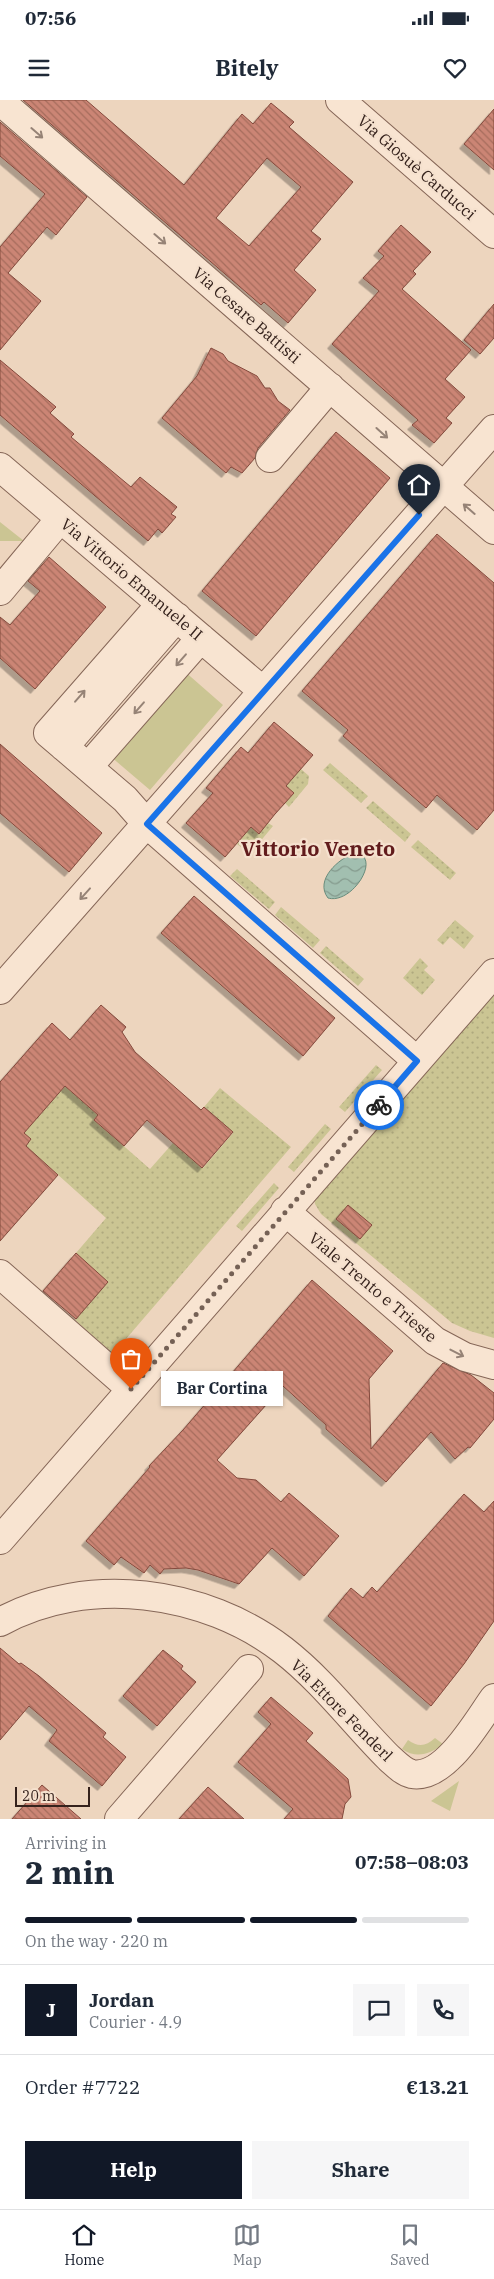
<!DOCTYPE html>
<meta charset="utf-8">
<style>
:root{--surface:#fff;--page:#f6f6f7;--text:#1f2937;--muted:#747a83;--line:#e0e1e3;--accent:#111827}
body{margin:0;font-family:"IBM Plex Serif",serif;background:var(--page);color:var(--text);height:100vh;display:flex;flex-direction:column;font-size:19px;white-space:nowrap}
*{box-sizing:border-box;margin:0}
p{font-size:16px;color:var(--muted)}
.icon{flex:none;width:28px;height:28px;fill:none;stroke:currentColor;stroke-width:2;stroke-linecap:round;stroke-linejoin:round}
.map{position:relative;height:1719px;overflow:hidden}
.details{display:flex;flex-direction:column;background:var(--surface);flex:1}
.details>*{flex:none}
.scale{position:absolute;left:15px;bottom:12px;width:75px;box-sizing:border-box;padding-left:5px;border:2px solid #35221c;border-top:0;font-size:14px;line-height:18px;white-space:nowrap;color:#35221c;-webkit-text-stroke:4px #f5e1ce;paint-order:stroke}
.pin{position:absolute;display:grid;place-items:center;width:42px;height:42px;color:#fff;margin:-51px -21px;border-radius:50% 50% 50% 0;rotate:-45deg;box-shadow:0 0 5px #0007}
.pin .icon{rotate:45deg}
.courier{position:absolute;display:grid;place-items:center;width:50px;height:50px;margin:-25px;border:4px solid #1a73e8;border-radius:50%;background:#fff;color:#222;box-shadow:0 1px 6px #0007}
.bubble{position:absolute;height:35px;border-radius:0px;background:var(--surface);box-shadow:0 1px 4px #0004;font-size:16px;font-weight:700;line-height:35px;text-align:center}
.headline em{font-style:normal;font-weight:700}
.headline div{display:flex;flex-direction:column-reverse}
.headline{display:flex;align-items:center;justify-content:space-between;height:85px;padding:0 25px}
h1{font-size:32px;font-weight:700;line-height:38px}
.bar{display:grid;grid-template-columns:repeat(4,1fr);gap:8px 5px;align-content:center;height:60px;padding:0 25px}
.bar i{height:6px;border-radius:4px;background:var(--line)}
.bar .selected{background:var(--accent)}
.bar p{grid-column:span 4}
.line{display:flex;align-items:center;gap:12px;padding:0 25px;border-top:1px solid var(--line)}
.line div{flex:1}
.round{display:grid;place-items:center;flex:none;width:52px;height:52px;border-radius:0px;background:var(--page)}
.button{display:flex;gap:10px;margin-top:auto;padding:10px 25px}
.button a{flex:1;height:58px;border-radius:0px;background:var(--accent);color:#fff;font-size:20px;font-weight:700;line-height:58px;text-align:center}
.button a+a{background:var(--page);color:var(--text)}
.status{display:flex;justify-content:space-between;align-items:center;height:35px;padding:0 25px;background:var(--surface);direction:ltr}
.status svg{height:14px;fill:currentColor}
header{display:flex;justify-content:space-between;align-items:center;height:65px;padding:0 25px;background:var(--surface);font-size:22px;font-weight:700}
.tab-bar{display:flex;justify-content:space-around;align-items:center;height:70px;border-top:1px solid var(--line);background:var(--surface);font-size:14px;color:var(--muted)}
.tab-bar a{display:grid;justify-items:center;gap:2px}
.tab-bar .selected{color:var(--accent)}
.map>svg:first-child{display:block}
</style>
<div class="status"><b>07:56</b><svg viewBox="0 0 49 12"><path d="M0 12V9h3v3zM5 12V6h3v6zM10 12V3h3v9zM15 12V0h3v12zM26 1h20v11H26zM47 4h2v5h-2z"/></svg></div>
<header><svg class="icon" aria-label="menu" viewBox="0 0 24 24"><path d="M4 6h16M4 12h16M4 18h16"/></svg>Bitely<svg class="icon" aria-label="heart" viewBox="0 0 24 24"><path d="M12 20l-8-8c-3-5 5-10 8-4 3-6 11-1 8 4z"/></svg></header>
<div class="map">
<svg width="494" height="1719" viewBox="0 0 494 1719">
<defs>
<pattern id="park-dots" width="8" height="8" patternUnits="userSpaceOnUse" patternTransform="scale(1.25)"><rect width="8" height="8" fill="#cbc593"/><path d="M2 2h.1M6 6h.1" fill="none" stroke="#afa97e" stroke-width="1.8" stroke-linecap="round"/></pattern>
<pattern id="water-waves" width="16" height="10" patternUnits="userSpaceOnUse" patternTransform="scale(1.25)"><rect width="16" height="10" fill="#a2bfb0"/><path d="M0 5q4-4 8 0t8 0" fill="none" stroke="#859b8e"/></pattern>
<pattern id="building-back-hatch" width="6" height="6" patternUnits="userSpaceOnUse" patternTransform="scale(1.25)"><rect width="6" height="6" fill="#cb8574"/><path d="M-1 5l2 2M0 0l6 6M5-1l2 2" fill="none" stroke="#a66c5e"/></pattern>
<filter id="shadow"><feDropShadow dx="-4.5" dy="4.5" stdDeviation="0" flood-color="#0004"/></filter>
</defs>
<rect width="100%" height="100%" fill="#edd5be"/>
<path fill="#cbc593" d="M 0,422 L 24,441 L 0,441 Z
M 183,570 L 223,605 L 150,690 L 110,656 Z
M 435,1638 L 443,1644 C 431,1654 416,1659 402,1649 L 408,1640 C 419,1648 426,1646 435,1638 Z
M 459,1681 L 450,1711 L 431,1701 Z"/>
<path fill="url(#park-dots)" d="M 330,663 L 368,696 L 361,703 L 323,670 Z
M 301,669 L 309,676 L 308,684 L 289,707 L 285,703 L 294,693 L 286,686 Z
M 373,701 L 411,734 L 405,742 L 366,708 Z
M 268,723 L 273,726 L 254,749 L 246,751 L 237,744 L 251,727 L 259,733 Z
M 418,740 L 456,773 L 450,780 L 411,747 Z
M 237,769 L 275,802 L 269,809 L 230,776 Z
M 281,807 L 320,840 L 313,848 L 275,815 Z
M 455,820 L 474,836 L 464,849 L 450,837 L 443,845 L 437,840 Z
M 326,846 L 364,879 L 358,886 L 320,853 Z
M 420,858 L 428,866 L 424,870 L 435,880 L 422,895 L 403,878 Z
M 494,886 L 494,1238 L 470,1231 L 452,1223 L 321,1114 L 315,1104 L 314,1097 Z
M 376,965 L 382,970 L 345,1012 L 339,1007 Z
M 65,986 L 72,992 L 96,1003 L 91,1009 L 98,1015 L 94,1020 L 150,1069 L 173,1043 L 203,1068 L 233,1033 L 204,1007 L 220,988 L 291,1047 L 113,1254 L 75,1220 L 107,1183 L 76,1153 L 106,1118 L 26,1046 L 31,1039 L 24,1033 Z
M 325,1024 L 331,1029 L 294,1072 L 288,1067 Z
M 274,1083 L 279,1088 L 242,1131 L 236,1126 Z"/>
<path fill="url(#water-waves)" stroke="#698c7c" d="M 355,753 C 383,756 352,805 328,798 C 314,780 339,758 355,753 Z"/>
<path fill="url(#building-back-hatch)" stroke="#844a3d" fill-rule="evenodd" filter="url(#shadow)" d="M 23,0 L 86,0 L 184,85 L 242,14 L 253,24 L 271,3 L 294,22 L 289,27 L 353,82 L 311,131 L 321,139 L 294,170 L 316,190 L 288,223 L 264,202 L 261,205 ZM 267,58 L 301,87 L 249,146 L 216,118 Z
M 494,9 L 494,70 L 464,44 Z
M 0,22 L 87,97 L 56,135 L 47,127 L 8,173 L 41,201 L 0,250 L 0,147 L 45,94 L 0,56 Z
M 401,125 L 431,152 L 413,171 L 416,174 L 402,189 L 471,250 L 445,279 L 465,297 L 446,318 L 452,323 L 434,343 L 412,325 L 418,320 L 332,244 L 379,191 L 363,178 L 384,156 L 378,151 Z
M 494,204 L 494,238 L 480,254 L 464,240 Z
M 211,248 L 223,254 L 228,261 L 257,276 L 265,288 L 270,288 L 278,301 L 290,310 L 258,348 L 255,358 L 242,373 L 231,367 L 226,373 L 162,318 L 197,276 Z
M 0,260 L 56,307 L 50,313 L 74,334 L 71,337 L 131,387 L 140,377 L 177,407 L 171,414 L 176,417 L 162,433 L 158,429 L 148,441 L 0,315 Z
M 336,332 L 390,378 L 256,536 L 202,491 Z
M 437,434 L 494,483 L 494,710 L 477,730 L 437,695 L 426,708 L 343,636 L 348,630 L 302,591 Z
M 49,457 L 106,507 L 35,589 L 0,558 L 0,517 L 10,525 L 40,491 L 28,481 Z
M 274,622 L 313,655 L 286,686 L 294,693 L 275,714 L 259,734 L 251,727 L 225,757 L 186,723 L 213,693 L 206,688 L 241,647 L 248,653 Z
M 0,644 L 102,733 L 69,772 L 0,713 Z
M 194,796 L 335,918 L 303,956 L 161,833 Z
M 101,905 L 126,927 L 122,932 L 135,952 L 201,1010 L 204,1007 L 233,1032 L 202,1068 L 147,1020 L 124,1046 L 94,1020 L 98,1015 L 65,986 L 24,1033 L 31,1039 L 26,1046 L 58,1075 L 0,1141 L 0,982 L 52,923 L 70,940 Z
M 348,1105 L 372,1125 L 360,1139 L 336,1119 Z
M 76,1153 L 108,1182 L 76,1219 L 43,1191 Z
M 312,1180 L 393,1251 L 369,1279 L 371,1349 L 443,1263 L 471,1275 L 494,1293 L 494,1319 L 470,1348 L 468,1347 L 455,1359 L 431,1332 L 386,1382 L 326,1329 L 326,1325 L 283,1286 L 217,1360 L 237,1378 L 256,1380 L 281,1402 L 289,1393 L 339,1436 L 304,1476 L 272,1448 L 239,1484 L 198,1470 L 186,1468 L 164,1469 L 160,1474 L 150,1465 L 144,1473 L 121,1457 L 114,1465 L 86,1441 L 150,1367 L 149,1366 L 183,1330 Z
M 464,1394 L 484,1412 L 494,1401 L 494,1521 L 464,1564 L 431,1606 L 328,1516 L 351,1488 L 363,1498 L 372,1487 L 377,1492 Z
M 0,1548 L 19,1564 L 21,1563 L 39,1576 L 106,1633 L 103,1637 L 126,1657 L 102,1686 L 49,1641 L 57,1630 L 29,1606 L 0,1640 Z
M 163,1550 L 183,1566 L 181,1569 L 196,1582 L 157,1626 L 123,1596 Z
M 271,1597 L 313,1633 L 306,1641 L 348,1679 L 351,1697 L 345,1704 L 342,1719 L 284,1719 L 293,1709 L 238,1662 L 271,1624 L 258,1612 Z
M 42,1685 L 81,1719 L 12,1719 Z
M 208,1687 L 244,1719 L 179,1719 Z"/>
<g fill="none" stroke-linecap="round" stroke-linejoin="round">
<g stroke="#856657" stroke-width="30">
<path id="minor" d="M 340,0 L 494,134
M 0,1 L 494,430
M 270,358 L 330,287
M 0,367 L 263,591
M 0,491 L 60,419
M 161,504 L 48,633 L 125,699 L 147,724 L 417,961
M 64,647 L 177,517
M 88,667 L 201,538
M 0,890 L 494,329
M 285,1111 L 435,1241 L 465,1257 L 494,1265
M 0,1174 L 131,1289
M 0,1440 L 494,873
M 0,1522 C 87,1474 205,1490 283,1550 C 323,1581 354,1623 389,1658 C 396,1664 403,1672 412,1674 C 445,1680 478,1620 494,1598
M 119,1719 L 249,1569"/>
</g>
<use href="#minor" stroke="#f8e4d1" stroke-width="28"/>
</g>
<defs><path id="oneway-shaft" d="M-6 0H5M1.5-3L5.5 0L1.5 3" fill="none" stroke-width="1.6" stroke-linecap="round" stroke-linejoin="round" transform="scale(1.25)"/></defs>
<g stroke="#968376">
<use href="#oneway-shaft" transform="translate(37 33) rotate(41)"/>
<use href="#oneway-shaft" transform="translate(160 139) rotate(41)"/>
<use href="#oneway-shaft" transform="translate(382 333) rotate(42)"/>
<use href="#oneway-shaft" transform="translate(469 409) rotate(-139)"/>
<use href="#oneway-shaft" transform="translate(181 560) rotate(131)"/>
<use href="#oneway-shaft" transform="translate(80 596) rotate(-49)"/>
<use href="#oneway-shaft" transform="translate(139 608) rotate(131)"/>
<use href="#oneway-shaft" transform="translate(85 794) rotate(132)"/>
<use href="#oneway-shaft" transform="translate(457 1253) rotate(27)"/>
</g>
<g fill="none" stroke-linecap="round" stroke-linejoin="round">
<path stroke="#756155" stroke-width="5" stroke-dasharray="0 9" d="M 131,1289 L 379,1005"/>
<path stroke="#1a73e8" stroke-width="6" d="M 379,1005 L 417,961 L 147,724 L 419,415"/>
</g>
<g text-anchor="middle" stroke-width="4.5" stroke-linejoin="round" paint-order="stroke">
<g font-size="16" fill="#35221c" stroke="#f5e1ce">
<text transform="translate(417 67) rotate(41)" y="6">Via Giosuè Carducci</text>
<text transform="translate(247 215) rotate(41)" y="6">Via Cesare Battisti</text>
<text transform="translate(132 479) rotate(40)" y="6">Via Vittorio Emanuele II</text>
<text transform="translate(373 1187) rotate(40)" y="6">Viale Trento e Trieste</text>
<text transform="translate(342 1610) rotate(45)" y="6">Via Ettore Fenderl</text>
</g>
<g font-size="21" font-weight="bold" fill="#611b1c" stroke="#f5e1ce">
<text x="318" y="756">Vittorio Veneto</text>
</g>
</g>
</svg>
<div class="scale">20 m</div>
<div class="pin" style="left:131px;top:1289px;background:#ea580c"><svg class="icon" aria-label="bag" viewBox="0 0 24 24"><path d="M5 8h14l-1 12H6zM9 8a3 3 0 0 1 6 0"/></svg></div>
<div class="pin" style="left:419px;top:415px;background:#1f2937"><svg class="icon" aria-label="home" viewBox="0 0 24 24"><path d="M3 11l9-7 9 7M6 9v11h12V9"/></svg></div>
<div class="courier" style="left:379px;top:1005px"><svg class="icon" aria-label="bike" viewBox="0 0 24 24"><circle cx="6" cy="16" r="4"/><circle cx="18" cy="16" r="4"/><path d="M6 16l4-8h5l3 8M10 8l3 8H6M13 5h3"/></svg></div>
<div class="bubble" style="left:161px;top:1271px;width:122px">Bar Cortina</div>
</div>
<section class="details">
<div class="headline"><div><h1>2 min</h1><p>Arriving in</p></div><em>07:58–08:03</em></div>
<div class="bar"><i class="selected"></i><i class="selected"></i><i class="selected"></i><i></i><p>On the way · 220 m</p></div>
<div class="line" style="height:90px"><b class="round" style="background:var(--accent);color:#fff">J</b><div><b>Jordan</b><p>Courier · 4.9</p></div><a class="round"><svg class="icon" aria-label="chat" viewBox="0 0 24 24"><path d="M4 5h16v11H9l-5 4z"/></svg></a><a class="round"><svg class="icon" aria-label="phone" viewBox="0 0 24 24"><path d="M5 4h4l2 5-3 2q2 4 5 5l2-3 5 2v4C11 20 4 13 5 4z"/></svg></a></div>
<div class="line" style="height:65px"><div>Order #7722</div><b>€13.21</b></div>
<div class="button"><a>Help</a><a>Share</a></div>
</section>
<nav class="tab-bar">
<a class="selected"><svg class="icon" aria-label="home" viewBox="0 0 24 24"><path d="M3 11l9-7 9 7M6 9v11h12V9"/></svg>Home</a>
<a><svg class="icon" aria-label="map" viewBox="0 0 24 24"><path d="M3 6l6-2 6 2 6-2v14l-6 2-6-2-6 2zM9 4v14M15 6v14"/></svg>Map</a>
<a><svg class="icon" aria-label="saved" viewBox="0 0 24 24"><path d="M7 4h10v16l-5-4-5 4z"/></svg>Saved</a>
</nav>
